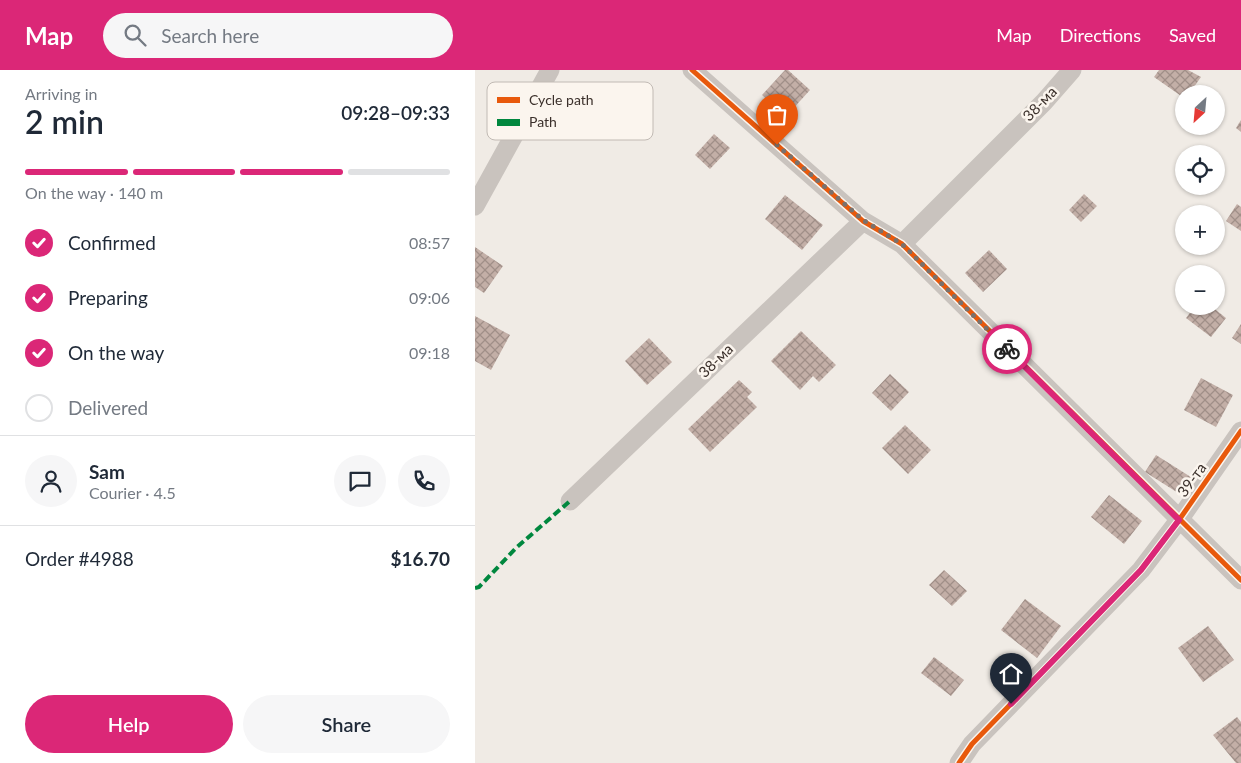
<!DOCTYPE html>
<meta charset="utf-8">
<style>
:root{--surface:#fff;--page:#f6f6f7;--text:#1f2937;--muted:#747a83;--line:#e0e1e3;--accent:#db2777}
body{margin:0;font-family:Lato,sans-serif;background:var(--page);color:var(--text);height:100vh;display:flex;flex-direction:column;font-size:19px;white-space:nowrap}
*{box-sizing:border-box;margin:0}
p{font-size:16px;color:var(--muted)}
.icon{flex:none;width:28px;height:28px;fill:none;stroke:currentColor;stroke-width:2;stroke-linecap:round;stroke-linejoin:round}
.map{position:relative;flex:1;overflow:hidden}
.drawer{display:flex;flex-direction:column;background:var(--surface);width:475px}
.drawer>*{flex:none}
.needle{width:32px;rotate:206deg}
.controls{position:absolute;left:700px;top:15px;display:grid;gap:10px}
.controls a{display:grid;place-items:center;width:50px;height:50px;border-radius:50%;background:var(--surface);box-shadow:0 1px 4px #0004;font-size:25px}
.pin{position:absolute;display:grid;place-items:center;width:42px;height:42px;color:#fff;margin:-51px -21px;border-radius:50% 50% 50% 0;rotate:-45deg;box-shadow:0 0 5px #0007}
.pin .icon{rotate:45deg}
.courier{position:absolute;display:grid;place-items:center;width:50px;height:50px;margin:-25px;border:4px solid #db2777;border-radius:50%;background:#fff;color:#222;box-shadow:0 1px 6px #0007}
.head em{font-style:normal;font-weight:600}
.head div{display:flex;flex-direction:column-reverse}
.head{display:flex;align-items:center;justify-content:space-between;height:85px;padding:0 25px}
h1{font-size:32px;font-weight:600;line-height:38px}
.bar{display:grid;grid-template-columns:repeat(4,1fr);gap:8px 5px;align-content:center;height:60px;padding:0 25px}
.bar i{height:6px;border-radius:4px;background:var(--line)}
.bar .selected{background:var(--accent)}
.bar p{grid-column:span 4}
.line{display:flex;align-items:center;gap:12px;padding:0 25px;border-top:1px solid var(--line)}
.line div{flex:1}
.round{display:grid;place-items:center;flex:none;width:52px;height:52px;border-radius:26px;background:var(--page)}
ol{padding:0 25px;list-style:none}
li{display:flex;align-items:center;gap:15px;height:55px}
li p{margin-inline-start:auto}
li .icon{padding:5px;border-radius:50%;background:var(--accent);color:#fff;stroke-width:4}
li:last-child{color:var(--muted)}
li i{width:28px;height:28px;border:2px solid var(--line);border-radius:50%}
.cta{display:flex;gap:10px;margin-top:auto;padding:10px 25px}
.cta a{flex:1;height:58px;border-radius:30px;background:var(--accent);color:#fff;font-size:20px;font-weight:600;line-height:58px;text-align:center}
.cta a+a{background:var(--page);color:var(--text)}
header{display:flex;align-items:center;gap:30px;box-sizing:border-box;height:70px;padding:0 25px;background:var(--accent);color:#fff}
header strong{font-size:24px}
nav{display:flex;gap:28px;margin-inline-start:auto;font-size:18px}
.search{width:350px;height:45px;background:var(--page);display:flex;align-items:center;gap:12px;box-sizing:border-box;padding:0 18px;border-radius:28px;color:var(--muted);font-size:19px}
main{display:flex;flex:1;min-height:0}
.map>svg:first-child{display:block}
</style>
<header>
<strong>Map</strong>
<div class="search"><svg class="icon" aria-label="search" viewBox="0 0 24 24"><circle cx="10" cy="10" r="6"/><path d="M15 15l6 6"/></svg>Search here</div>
<nav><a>Map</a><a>Directions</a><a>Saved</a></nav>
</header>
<main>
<section class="drawer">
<div class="head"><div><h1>2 min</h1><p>Arriving in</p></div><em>09:28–09:33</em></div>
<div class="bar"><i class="selected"></i><i class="selected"></i><i class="selected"></i><i></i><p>On the way · 140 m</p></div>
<ol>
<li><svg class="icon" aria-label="check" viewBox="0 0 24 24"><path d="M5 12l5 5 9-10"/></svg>Confirmed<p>08:57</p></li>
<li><svg class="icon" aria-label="check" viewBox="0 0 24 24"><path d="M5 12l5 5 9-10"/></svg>Preparing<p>09:06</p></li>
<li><svg class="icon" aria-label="check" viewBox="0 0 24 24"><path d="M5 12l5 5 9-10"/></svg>On the way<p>09:18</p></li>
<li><i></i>Delivered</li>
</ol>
<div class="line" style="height:90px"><a class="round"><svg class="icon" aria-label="person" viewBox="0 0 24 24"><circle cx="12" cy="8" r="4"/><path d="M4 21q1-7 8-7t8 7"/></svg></a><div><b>Sam</b><p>Courier · 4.5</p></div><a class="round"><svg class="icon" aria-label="chat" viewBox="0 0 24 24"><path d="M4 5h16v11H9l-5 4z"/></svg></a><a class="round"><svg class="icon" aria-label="phone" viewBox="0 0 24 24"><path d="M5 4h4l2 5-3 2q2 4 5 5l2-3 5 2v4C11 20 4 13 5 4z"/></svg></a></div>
<div class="line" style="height:65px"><div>Order #4988</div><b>$16.70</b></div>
<div class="cta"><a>Help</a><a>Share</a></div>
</section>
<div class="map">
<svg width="766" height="693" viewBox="0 0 766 693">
<defs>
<pattern id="building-cross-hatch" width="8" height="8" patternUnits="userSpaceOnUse" patternTransform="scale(1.25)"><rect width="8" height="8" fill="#c3afa7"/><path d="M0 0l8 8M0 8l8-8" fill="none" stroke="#a08f88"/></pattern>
</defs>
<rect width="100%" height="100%" fill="#f0ebe5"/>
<path fill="url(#building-cross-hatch)" d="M 310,0 L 313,0 L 335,20 L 306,52 L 298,44 L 302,39 L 287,25 Z
M 684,0 L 713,0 L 726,7 L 714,24 L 709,24 L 709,28 L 679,7 Z
M 766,50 L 766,62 L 761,58 Z
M 239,64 L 255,78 L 235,99 L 220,85 Z
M 609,124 L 622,136 L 606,152 L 594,140 Z
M 310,125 L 348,155 L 327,180 L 290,149 Z
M 762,134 L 766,137 L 766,161 L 751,151 Z
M 0,177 L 28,196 L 9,223 L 0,217 Z
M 514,180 L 532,199 L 508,222 L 490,203 Z
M 720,236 L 736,236 L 751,248 L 736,267 L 711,248 Z
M 0,246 L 35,265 L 16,300 L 0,291 Z
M 766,254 L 766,274 L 757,268 Z
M 326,261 L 361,295 L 344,312 L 338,306 L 325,320 L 296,291 Z
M 174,268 L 197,292 L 172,315 L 150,291 Z
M 415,304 L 434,322 L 416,341 L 397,323 Z
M 726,308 L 758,325 L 741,357 L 709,340 Z
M 264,310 L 277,322 L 272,327 L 282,337 L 235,382 L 213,359 Z
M 430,355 L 456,380 L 433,404 L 407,378 Z
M 681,385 L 719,409 L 708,426 L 670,402 Z
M 634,425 L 667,451 L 649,474 L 616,447 Z
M 469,500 L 492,521 L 477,536 L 454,515 Z
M 550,529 L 586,556 L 562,588 L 526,560 Z
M 733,556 L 759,590 L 728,612 L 703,578 Z
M 459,587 L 489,610 L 476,626 L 446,603 Z
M 762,647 L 766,652 L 766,693 L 761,693 L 738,665 Z"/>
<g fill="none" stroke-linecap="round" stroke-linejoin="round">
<path stroke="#c9c3be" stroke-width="19" d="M 217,0 L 388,151 L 427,174 L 766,510
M 0,136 L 75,0
M 427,174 L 569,32 L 597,0
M 95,431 L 388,151
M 484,693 L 497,674 L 666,500 L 704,450 L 766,361"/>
<path stroke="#00873e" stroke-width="4" stroke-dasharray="8 4" stroke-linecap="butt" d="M 0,518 L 4,517 L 41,478 L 95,431"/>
<g stroke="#fbf5ee" stroke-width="8">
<path id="cycleway" d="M 217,0 L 388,151 L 427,174 L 766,510
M 484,693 L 497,674 L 666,500 L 704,450 L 766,361"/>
</g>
<use href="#cycleway" stroke="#e8590c" stroke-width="5"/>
</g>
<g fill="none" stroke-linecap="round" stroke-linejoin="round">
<path stroke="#7a716c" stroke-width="5" stroke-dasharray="0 9" d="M 302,75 L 388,150 L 427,174 L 532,279"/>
<path stroke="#db2777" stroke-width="6" d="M 532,279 L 704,450 L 666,500 L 536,634"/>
</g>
<g text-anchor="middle" stroke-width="5" stroke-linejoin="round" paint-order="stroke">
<g font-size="15" fill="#3b302b" stroke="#fbf5ee">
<text transform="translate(565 34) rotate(-46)" y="5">38-ма</text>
<text transform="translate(241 291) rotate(-44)" y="5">38-ма</text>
<text transform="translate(717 410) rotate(-54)" y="5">39-та</text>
</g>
</g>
<rect x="12" y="12" width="166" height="58" rx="8" fill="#fbf5ee" stroke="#c1bab4" stroke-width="1"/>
<rect x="22" y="27" width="23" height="6" fill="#e8590c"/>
<rect x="22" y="49" width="23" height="7" fill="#00873e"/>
<g font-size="14" fill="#3b302b">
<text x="54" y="35">Cycle path</text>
<text x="54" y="57">Path</text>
</g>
</svg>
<div class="controls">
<a><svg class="needle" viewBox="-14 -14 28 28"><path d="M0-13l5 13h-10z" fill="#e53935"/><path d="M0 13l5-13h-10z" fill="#747a83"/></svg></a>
<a><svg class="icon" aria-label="locate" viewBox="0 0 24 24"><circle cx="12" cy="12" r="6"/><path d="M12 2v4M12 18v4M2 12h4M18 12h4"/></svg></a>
<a>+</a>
<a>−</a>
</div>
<div class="pin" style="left:302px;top:75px;background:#ea580c"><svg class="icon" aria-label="bag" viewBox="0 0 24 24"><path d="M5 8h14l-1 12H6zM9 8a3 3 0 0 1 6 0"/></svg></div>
<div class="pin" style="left:536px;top:634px;background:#1f2937"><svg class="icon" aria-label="home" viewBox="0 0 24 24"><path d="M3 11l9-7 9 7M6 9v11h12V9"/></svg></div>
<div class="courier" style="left:532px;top:279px"><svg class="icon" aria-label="bike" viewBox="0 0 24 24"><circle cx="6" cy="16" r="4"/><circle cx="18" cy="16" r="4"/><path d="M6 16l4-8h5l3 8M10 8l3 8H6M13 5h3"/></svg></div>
</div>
</main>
